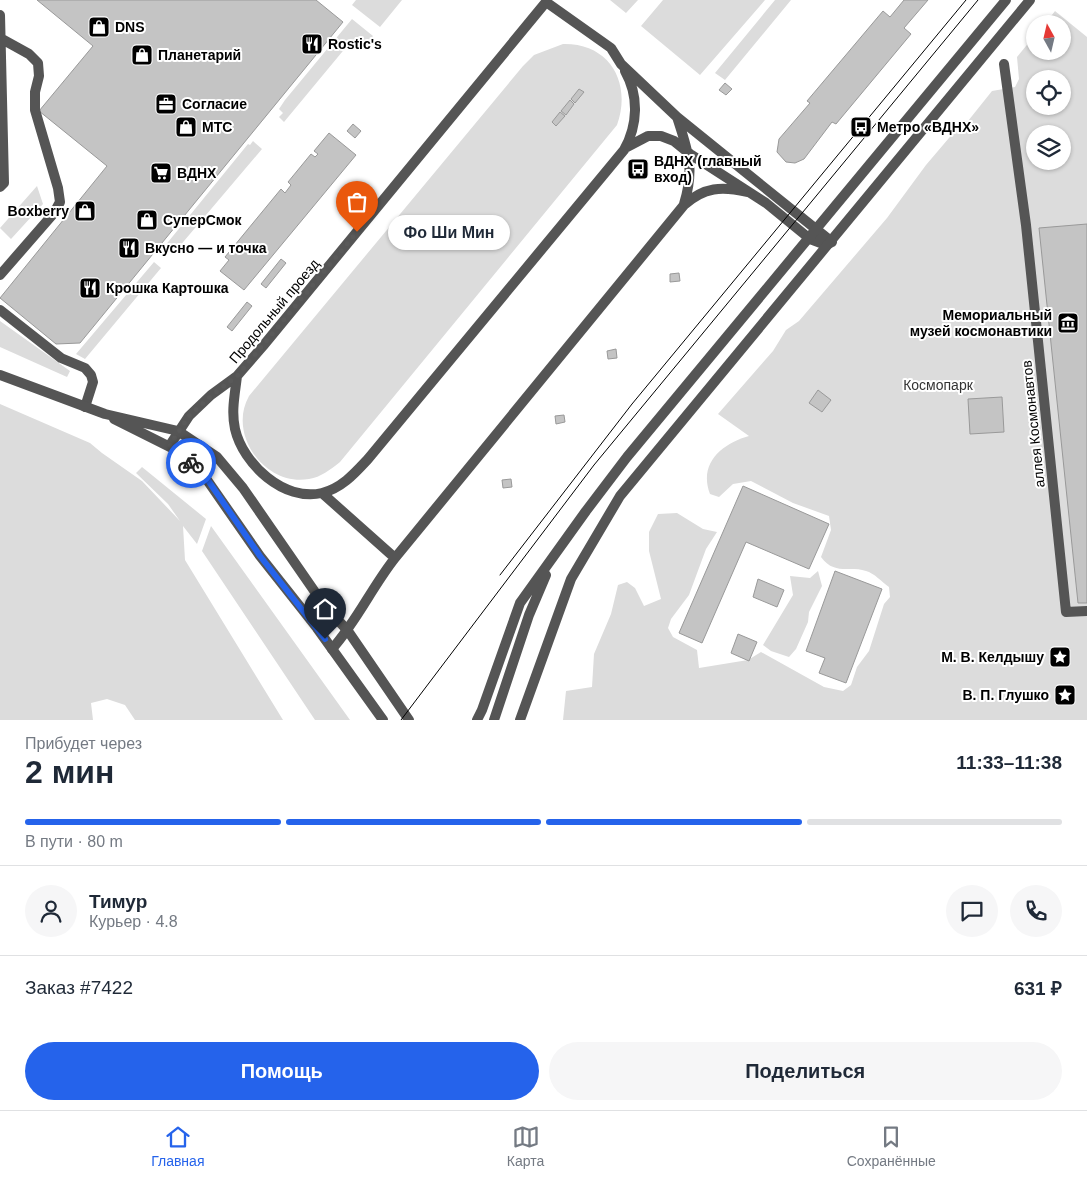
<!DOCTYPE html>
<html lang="ru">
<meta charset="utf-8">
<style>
:root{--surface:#fff;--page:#f6f6f7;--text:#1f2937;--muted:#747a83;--line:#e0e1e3;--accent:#2563eb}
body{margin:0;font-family:Arial,sans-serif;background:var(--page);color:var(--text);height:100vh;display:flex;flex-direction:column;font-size:19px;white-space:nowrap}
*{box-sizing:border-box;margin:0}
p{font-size:16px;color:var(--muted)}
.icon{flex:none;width:28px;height:28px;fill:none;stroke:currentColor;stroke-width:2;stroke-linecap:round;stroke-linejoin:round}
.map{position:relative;height:720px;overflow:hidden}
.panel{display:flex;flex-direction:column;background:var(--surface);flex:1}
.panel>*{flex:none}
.needle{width:32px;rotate:352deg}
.buttons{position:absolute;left:1026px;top:15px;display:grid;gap:10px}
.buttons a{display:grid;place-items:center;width:45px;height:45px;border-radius:50%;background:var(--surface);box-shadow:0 1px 4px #0004;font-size:25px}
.pin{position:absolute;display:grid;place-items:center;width:42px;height:42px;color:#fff;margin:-51px -21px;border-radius:50% 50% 50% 0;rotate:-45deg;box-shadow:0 0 5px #0007}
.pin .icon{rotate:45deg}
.courier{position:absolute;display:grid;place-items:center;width:50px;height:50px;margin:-25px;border:4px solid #2563eb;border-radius:50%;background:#fff;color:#222;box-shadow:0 1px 6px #0007}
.bubble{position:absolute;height:35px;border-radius:18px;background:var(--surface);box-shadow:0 1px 4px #0004;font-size:16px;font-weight:800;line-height:35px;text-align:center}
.headline em{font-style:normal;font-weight:800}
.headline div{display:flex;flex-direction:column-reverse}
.headline{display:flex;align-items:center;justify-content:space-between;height:85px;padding:0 25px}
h1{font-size:32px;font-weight:800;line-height:38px}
.bar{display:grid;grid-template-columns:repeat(4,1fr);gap:8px 5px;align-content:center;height:60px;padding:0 25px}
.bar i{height:6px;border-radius:4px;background:var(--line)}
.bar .active{background:var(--accent)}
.bar p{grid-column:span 4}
.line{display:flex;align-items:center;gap:12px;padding:0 25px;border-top:1px solid var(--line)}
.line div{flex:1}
.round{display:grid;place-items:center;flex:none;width:52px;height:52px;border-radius:26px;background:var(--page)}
.button{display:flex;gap:10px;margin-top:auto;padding:10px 25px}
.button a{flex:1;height:58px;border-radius:30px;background:var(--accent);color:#fff;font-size:20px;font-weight:800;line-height:58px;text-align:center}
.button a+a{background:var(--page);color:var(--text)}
.tabs{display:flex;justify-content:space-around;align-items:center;height:70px;border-top:1px solid var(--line);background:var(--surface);font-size:14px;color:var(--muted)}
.tabs a{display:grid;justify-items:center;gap:2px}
.tabs .active{color:var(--accent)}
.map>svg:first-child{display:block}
</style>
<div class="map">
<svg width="1087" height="720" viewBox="0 0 1087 720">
<rect width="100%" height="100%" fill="#fff"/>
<path fill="#dcdcdc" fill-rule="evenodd" d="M 356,0 L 402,0 L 380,27 L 352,5 Z
M 610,0 L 638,0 L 626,13 Z
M 663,0 L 765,0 L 700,75 L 641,26 Z
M 775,0 L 791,0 L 725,80 L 715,73 Z
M 1055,11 L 1087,37 L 1087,720 L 563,720 L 566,691 L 592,687 L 594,654 L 611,614 L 618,585 L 627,582 L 635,588 L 644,606 L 661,599 L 649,551 L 649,532 L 658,514 L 677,513 L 703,529 L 717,532 L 706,549 L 689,595 L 671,619 L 668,628 L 673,637 L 697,650 L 699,668 L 748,660 L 761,652 L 824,687 L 843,691 L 851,685 L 857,667 L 869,651 L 884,604 L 890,597 L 889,587 C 882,582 874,573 866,571 C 849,565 835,576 821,557 L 831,530 L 829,516 L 793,503 L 751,481 L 733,484 L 719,497 L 710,494 C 698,463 723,443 749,436 L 718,414 L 773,351 L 786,330 L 799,321 L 887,218 L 926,165 L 960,125 L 968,121 L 992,91 L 1015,87 L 1019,79 L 1017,57 L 1035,35 L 1035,51 L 1062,51 L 1062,24 L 1045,24 ZM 1035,79 L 1062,79 L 1062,106 L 1035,106 ZM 1035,134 L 1062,134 L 1062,161 L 1035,161 Z
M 352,19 L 373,36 L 366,44 L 347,46 L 284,122 L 279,117 L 283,113 L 279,109 L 285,100 Z
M 563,44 C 610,43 632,83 617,125 L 340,462 C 330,470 321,477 309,479 C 266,487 227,435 249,396 L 523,66 L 534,55 Z
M 253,141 L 262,149 L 173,254 L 164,247 L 248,144 L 250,145 Z
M 37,186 L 43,204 L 11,239 L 0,228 Z
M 154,262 L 161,268 L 85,359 L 76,354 Z
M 0,321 L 70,371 L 67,377 L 0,347 Z
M 0,404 L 90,443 L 102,453 L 142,481 L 180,521 L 168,504 L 136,473 L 142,467 L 206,519 L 197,544 L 183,526 L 185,560 L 283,720 L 135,720 L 125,705 L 107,699 L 91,703 L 93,720 L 0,720 Z
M 211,526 L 350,720 L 315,720 L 202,551 Z
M 818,571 L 822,586 L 809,612 L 808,622 L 796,649 L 789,657 L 771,651 L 763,645 L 793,595 L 790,576 L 810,578 Z"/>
<path fill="#c4c4c4" stroke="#999" d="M 37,0 L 316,0 L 343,22 L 80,343 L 56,344 L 0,298 L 107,166 L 39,111 L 93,46 Z
M 904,0 L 928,0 L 904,28 L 911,34 L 836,124 L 832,122 L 804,159 L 795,163 L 786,162 L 777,152 L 779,139 L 810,103 L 807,101 L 883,11 L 890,17 Z
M 725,83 L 732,89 L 726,95 L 719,90 Z
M 579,89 L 584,92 L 575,103 L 571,99 Z
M 570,100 L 574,104 L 566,115 L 561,111 Z
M 560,112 L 565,116 L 556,126 L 552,122 Z
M 353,124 L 361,131 L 355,138 L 347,131 Z
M 329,133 L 356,155 L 244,290 L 220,271 L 229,260 L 225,257 L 281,189 L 285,193 L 291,185 L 288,182 L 311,154 L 315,157 L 318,154 L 314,151 Z
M 1087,224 L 1087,603 L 1078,603 L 1039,228 Z
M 281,259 L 286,263 L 266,288 L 261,284 Z
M 679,273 L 680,281 L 670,282 L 670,274 Z
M 247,302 L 252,306 L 232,331 L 227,327 Z
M 616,349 L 617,358 L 608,359 L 607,351 Z
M 818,390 L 831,400 L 822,412 L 809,403 Z
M 1002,397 L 1004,432 L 970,434 L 968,399 Z
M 564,415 L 565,422 L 556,424 L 555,416 Z
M 511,479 L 512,487 L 503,488 L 502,480 Z
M 743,486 L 829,524 L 809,569 L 746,542 L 702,643 L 679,633 Z
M 835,571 L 882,589 L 846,683 L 819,673 L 825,658 L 806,651 Z
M 758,579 L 784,590 L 777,607 L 753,597 Z
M 738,634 L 757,642 L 749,661 L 731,653 Z"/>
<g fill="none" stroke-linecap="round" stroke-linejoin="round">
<path stroke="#555" stroke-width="10" d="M 0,15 L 4,183 L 0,187
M 677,117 C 688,151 695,168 684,204
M 627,147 L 648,136 L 661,136 L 674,141 L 690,154 L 766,203 L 810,239 L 826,245 L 832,242
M 0,275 L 54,213 L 60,202 L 58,188 L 35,110 L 35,92 L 39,76 L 38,63 L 29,54 L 0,38
M 0,310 L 61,358 L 85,368 L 91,375 L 93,382 L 85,407
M 237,376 C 235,394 231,411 235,429 C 243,464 284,502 322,493 C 342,488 355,473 368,459 L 624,150 C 638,125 639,96 625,71
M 170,445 L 189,416 L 211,395 L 237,376 L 263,346 L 546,2 L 611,48 L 621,64 L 677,117 L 832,242
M 322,493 L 395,558
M 332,649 C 357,621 372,587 395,558 L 684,205 C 704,187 722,186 747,192"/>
<path stroke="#555" stroke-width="10" d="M 1004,64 L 1026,225 L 1066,612 L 1087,611"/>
<path stroke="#555" stroke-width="10" d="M 0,375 L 105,414 L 178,431 L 217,457 L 243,488 L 324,605 L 348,631 L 409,720
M 114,419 L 180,452 L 205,477 L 260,556 L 317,628 L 383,720
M 477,720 L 482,710 L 520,603 L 586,511 L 627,457 L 1006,0
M 494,720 L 529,615 L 546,575
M 520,720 L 571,579 L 620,496 L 1030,0"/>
<path stroke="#000" stroke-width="1" d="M 500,575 L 632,404 L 966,0
M 401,720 L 594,465 L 978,0"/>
</g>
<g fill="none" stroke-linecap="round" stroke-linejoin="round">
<path stroke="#595959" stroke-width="5" stroke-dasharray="0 9" d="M 191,463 L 170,445 L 189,416 L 211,396 L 237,376 L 357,232"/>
<path stroke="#2563eb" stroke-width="6" d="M 191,463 L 205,476 L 260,556 L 325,639"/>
</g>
<defs>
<g id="shop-square" transform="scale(1.125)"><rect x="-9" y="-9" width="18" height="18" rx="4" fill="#000" stroke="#fff"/><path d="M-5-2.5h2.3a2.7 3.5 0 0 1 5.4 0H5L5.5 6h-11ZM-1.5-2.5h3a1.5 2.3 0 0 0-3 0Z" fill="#fff"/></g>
<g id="restaurant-square" transform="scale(1.125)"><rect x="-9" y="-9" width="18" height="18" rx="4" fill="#000" stroke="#fff"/><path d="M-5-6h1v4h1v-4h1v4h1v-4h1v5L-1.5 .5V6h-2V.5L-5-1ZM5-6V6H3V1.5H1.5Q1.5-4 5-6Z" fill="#fff"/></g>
<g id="office-square" transform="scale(1.125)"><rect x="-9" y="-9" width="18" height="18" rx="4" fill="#000" stroke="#fff"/><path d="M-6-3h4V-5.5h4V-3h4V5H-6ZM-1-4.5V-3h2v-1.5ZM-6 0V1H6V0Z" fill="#fff"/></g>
<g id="bus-square" transform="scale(1.125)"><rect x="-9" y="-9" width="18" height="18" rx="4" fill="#000" stroke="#fff"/><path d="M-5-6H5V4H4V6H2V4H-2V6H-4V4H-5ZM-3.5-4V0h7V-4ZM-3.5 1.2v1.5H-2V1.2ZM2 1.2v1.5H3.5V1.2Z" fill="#fff"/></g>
<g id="supermarket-square" transform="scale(1.125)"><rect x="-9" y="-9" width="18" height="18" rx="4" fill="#000" stroke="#fff"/><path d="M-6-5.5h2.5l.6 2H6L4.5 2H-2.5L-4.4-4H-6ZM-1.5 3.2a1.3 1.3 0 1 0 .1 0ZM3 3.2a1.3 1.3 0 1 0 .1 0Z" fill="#fff"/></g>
<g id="museum-square" transform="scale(1.125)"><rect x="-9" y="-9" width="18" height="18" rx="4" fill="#000" stroke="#fff"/><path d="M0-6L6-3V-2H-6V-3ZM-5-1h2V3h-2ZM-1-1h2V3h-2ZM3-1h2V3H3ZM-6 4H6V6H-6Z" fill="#fff"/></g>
<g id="sight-square" transform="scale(1.125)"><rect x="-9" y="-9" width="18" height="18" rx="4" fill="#000" stroke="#fff"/><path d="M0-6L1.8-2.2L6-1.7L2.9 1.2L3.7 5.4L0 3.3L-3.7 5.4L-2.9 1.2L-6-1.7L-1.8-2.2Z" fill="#fff"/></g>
</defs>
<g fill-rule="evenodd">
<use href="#shop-square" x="99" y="27"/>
<use href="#restaurant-square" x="312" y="44"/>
<use href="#shop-square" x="142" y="55"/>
<use href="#office-square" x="166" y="104"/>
<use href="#shop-square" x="186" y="127"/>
<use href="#bus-square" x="861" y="127"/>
<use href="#bus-square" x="638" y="169"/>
<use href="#supermarket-square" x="161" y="173"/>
<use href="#shop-square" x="85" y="211"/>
<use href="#shop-square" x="147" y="220"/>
<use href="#restaurant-square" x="129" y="248"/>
<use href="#restaurant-square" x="90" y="288"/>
<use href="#museum-square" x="1068" y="323"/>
<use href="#sight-square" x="1060" y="657"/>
<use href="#sight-square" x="1065" y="695"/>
</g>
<g text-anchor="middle" stroke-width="4" stroke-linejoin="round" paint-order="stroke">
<g font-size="14" font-weight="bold" fill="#000" stroke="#fff" text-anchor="start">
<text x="115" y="32">DNS</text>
<text x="328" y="49">Rostic's</text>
<text x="158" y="60">Планетарий</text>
<text x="182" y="109">Согласие</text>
<text x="202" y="132">МТС</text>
<text x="877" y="132">Метро «ВДНХ»</text>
<text x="654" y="166">ВДНХ (главный<tspan x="654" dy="16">вход)</tspan></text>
<text x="177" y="178">ВДНХ</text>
<text x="69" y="216" text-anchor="end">Boxberry</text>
<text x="163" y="225">СуперСмок</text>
<text x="145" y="253">Вкусно — и точка</text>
<text x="106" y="293">Крошка Картошка</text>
<text x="1052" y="320" text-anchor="end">Мемориальный<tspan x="1052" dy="16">музей космонавтики</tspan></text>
<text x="1044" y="662" text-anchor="end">М. В. Келдышу</text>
<text x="1049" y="700" text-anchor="end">В. П. Глушко</text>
</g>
<g font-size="14" fill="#000" stroke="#fff">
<text transform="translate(274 311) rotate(-50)" y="5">Продольный проезд</text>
<text transform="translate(1033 424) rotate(-96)" y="5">аллея Космонавтов</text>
</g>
<g font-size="14" fill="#333" stroke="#fff">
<text x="938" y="390">Космопарк</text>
</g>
</g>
</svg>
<div class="buttons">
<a><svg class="needle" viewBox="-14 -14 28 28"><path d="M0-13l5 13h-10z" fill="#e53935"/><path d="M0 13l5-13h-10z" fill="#747a83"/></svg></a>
<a><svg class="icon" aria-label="locate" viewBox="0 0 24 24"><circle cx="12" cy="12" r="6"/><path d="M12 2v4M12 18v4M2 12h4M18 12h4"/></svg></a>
<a><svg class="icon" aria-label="layers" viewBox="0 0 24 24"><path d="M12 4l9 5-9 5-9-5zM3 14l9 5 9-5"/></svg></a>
</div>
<div class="pin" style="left:357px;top:232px;background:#ea580c"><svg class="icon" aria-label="bag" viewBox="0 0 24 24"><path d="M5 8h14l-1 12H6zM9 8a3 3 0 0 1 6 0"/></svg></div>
<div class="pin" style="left:325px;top:639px;background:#1f2937"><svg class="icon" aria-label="home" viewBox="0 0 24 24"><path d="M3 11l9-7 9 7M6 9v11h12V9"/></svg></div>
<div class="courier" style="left:191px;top:463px"><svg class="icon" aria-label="bike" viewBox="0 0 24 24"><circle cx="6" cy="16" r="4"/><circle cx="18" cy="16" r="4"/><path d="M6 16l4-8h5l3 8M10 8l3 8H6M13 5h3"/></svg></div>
<div class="bubble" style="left:388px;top:215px;width:122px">Фо Ши Мин</div>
</div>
<section class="panel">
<div class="headline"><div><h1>2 мин</h1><p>Прибудет через</p></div><em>11:33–11:38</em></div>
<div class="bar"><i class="active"></i><i class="active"></i><i class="active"></i><i></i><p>В пути · 80 m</p></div>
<div class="line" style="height:90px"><a class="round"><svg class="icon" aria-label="person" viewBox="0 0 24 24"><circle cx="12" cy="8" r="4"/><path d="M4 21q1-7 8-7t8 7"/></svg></a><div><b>Тимур</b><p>Курьер · 4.8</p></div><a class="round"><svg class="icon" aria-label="chat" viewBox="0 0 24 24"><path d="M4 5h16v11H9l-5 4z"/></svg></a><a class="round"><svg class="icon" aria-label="phone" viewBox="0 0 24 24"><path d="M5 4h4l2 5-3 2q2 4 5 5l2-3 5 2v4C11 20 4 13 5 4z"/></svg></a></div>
<div class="line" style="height:65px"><div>Заказ #7422</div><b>631 ₽</b></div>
<div class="button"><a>Помощь</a><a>Поделиться</a></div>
</section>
<nav class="tabs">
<a class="active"><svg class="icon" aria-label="home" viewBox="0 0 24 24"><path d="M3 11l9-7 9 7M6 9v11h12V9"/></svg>Главная</a>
<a><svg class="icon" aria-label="map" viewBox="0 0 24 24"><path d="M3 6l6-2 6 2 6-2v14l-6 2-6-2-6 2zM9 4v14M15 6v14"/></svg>Карта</a>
<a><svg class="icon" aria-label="saved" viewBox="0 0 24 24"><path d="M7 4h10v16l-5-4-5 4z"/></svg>Сохранённые</a>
</nav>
